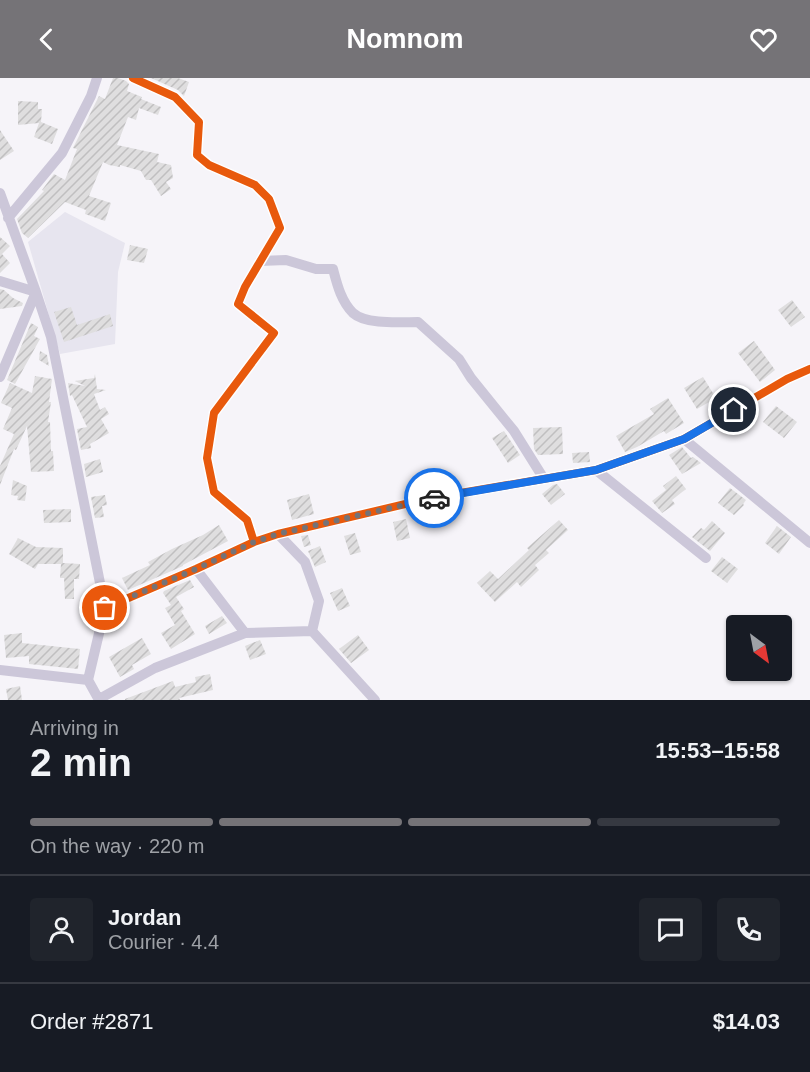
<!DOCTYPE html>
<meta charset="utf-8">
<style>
:root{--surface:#171b24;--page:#20242c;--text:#f1f3f6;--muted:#9ea1a6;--line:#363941;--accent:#757377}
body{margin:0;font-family:Arial,sans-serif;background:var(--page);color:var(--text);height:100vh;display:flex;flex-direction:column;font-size:22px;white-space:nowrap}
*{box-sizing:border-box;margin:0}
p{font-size:20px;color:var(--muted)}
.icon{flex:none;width:33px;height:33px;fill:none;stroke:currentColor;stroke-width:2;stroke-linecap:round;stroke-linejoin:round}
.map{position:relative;height:622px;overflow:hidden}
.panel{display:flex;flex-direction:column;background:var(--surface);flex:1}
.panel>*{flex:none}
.needle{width:39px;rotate:148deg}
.controls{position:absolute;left:726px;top:537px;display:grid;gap:12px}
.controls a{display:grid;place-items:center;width:66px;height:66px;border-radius:6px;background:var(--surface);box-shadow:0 2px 4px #0004;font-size:30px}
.pin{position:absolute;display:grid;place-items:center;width:51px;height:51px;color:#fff;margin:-26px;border:3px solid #fff;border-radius:50%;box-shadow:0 2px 6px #0007}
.courier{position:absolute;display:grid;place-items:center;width:60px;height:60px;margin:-30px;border:4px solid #1a73e8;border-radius:50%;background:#fff;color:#222;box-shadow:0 2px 8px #0007}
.head em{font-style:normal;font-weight:700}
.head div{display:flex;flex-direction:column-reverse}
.head{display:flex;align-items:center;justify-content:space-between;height:102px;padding:0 30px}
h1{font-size:39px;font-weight:700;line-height:45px}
.bar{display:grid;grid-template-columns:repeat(4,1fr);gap:9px 6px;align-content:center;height:72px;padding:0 30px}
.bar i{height:8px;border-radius:4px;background:var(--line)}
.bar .selected{background:var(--accent)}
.bar p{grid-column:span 4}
.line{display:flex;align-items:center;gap:15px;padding:0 30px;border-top:2px solid var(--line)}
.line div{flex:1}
.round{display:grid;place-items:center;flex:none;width:63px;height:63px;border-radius:6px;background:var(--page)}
header{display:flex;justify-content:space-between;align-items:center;height:78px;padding:0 30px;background:var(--accent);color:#fff;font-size:27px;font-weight:700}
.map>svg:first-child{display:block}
</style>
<header><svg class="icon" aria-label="back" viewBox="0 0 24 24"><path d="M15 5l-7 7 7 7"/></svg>Nomnom<svg class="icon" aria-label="heart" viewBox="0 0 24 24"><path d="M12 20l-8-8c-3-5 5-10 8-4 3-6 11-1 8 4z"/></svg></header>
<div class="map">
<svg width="810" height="622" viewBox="0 0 810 622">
<defs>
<pattern id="building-hatch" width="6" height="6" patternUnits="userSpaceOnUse" patternTransform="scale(1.5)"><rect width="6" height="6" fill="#dfdedf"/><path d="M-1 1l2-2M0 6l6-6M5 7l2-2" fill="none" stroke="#c0bfc0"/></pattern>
</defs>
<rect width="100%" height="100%" fill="#f6f4f9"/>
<path fill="#e7e5ef" d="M 65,134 L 125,165 L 118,194 L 115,266 L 60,276 L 28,164 Z"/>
<path fill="url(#building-hatch)" d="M 113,0 L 118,0 L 126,3 L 129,6 L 127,13 L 142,19 L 141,21 L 161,29 L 158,37 L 139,30 L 136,42 L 128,39 L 117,67 L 159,76 L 157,84 L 171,87 L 173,100 L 166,104 L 171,111 L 161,118 L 151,102 L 146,102 L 141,93 L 120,87 L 120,89 L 109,87 L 103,84 L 89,118 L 111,125 L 105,143 L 85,136 L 86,132 L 65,124 L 28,160 L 22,155 L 17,141 L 44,113 L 42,112 L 54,96 L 65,102 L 77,71 L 73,70 L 99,18 L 105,21 Z
M 151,0 L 178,0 L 189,4 L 184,18 L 178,12 Z
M 18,23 L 38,24 L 38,31 L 42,31 L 41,44 L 58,51 L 52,66 L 34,59 L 39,45 L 18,47 Z
M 0,52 L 14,73 L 0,82 Z
M 0,159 L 10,168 L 2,176 L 10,185 L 0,195 Z
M 130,167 L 148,171 L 144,185 L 127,182 Z
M 0,211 L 4,212 L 13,220 L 23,225 L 22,228 L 0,231 Z
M 792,222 L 805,239 L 791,249 L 778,232 Z
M 71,229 L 77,247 L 110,236 L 113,248 L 64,264 L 54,234 Z
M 31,245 L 38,249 L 34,258 L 40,261 L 15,306 L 7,302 Z
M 754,263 L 775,292 L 760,304 L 738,275 Z
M 40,273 L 47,277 L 49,288 L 39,282 Z
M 95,296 L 97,311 L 106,312 L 94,316 L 100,332 L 105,329 L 109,336 L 101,341 L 109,355 L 90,366 L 91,370 L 81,372 L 77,351 L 87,349 L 72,317 L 70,318 L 68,305 L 85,308 L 75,303 L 94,300 Z
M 35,298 L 52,301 L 49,324 L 51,324 L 48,344 L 50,344 L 51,373 L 53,373 L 54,393 L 31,394 L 27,348 L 16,372 L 14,371 L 0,407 L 0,388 L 14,356 L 3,351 L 12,330 L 1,325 L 10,305 L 32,315 Z
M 703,299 L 716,320 L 697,331 L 684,310 Z
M 668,320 L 684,345 L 666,356 L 664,353 L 637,369 L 625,374 L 616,358 L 654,336 L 650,331 Z
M 776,328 L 797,344 L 784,360 L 763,344 Z
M 562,349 L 563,376 L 538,377 L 534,371 L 533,350 Z
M 504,353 L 520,377 L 508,385 L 492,360 Z
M 682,369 L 691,380 L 693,379 L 701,385 L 682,396 L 669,377 Z
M 589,374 L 590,384 L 573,385 L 572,375 Z
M 100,381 L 103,394 L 86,399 L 84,386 Z
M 676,398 L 686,411 L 672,422 L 675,426 L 662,435 L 652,423 L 666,412 L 663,408 Z
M 13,402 L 27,408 L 25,423 L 17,422 L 18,418 L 11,417 Z
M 557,406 L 565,416 L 551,427 L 542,416 L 553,407 Z
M 730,410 L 746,422 L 743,426 L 744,427 L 734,437 L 718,425 Z
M 309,416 L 314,436 L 292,442 L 287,422 Z
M 105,417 L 107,427 L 102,428 L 104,439 L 95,440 L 91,419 Z
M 71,431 L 71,444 L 44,445 L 43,432 Z
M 406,441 L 410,460 L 397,463 L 393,444 Z
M 559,442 L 568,452 L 546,472 L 549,475 L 535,487 L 539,492 L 521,509 L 517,504 L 495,524 L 477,505 L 490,493 L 498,501 L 529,472 L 527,470 Z
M 712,443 L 725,455 L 710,473 L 692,459 L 701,450 L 704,452 Z
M 219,447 L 228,463 L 183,487 L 183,488 L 128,512 L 122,500 L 150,487 L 148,484 L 172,471 L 203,457 Z
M 777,448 L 791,459 L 779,476 L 765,465 Z
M 355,455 L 361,474 L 350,477 L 344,458 Z
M 308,457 L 311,467 L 304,469 L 301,458 Z
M 18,460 L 36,469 L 63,470 L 63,485 L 80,486 L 79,501 L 74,501 L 74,521 L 65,521 L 64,500 L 60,500 L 61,486 L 38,486 L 35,491 L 9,476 Z
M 320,468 L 326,484 L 315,489 L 308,473 Z
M 722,479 L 738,491 L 727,505 L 711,493 Z
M 190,502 L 194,509 L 176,519 L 184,531 L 181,533 L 195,556 L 171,571 L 161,555 L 175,547 L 165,530 L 171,527 L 163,515 L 164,513 Z
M 342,510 L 350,528 L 338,533 L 330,515 Z
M 222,538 L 227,545 L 209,556 L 205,548 Z
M 22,555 L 22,565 L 80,571 L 78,591 L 29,586 L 29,578 L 6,580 L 4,557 Z
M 358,557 L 369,572 L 351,585 L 339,571 Z
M 142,560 L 151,576 L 132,587 L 134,591 L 120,599 L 109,579 Z
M 260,562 L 266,576 L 250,582 L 245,568 Z
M 210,596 L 213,612 L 179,620 L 180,622 L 125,622 L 125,621 L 173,603 L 175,609 L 196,604 L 195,599 Z
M 20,608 L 22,622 L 8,622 L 6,611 Z"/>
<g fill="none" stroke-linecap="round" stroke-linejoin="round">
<path stroke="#ccc7d9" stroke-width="10" d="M 133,0 L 175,19 L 199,44 L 197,77 L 209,87 L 255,107 L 269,121 L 280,150 L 245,209 L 238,226 L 274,255 L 214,335 L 207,380 L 214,414 L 247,442 L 254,464
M 0,115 L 36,214 L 0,299
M 8,140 L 62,75 L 91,18 L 97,0
M 260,183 L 286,182 L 316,191 L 333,191 C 337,206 341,223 353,235 C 366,247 401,244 418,244 L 459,281 L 471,300 L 514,353 L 544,401
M 0,203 L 36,214 L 51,259 L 105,530 L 88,602 L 99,622
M 684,361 L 810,465
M 596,392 L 706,480
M 278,456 L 305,484 L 319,523 L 312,553 L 375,622
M 196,491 L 245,555
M 105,530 L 196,491 L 254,464 L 278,456 L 431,420 L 596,392 L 684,361 L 787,301 L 810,291
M 0,592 L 88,602
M 99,621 L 155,590 L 245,555 L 312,553"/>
<g stroke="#fff" stroke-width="11">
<path id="cycleway" d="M 133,0 L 175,19 L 199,44 L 197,77 L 209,87 L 255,107 L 269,121 L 280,150 L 245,209 L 238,226 L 274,255 L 214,335 L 207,380 L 214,414 L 247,442 L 254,464
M 105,530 L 196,491 L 254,464 L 278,456 L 431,420 L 596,392 L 684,361 L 787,301 L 810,291"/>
</g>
<use href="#cycleway" stroke="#e8590c" stroke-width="8"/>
</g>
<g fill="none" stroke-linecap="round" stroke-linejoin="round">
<path stroke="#757377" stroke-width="6" stroke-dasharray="0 10.8" d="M 105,530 L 196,491 L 254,464 L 278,456 L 434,420"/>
<path stroke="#1a73e8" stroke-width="8" d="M 434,420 L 596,392 L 684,361 L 734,332"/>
</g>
</svg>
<div class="controls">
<a><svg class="needle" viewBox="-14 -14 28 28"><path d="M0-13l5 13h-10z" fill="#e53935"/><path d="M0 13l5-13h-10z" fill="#9ea1a6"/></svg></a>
</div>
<div class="pin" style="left:105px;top:530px;background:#ea580c"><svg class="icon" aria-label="bag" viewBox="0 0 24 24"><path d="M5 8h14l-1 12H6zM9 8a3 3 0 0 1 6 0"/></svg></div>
<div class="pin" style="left:734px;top:332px;background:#1f2937"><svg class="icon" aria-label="home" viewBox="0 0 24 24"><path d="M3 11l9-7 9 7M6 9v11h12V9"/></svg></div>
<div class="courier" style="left:434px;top:420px"><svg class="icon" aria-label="car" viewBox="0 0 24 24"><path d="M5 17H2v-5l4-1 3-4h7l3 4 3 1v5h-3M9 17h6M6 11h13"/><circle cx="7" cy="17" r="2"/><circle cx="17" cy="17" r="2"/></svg></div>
</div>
<section class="panel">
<div class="head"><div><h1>2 min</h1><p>Arriving in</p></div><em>15:53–15:58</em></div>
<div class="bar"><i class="selected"></i><i class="selected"></i><i class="selected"></i><i></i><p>On the way · 220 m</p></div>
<div class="line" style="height:108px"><a class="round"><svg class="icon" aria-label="person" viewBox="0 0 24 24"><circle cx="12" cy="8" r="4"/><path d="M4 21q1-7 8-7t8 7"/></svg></a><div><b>Jordan</b><p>Courier · 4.4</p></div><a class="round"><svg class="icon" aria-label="chat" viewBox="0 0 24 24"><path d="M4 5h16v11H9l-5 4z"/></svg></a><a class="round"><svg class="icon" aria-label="phone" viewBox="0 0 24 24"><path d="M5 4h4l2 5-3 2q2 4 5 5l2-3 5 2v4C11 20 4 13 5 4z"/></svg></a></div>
<div class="line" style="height:78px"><div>Order #2871</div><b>$14.03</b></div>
</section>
